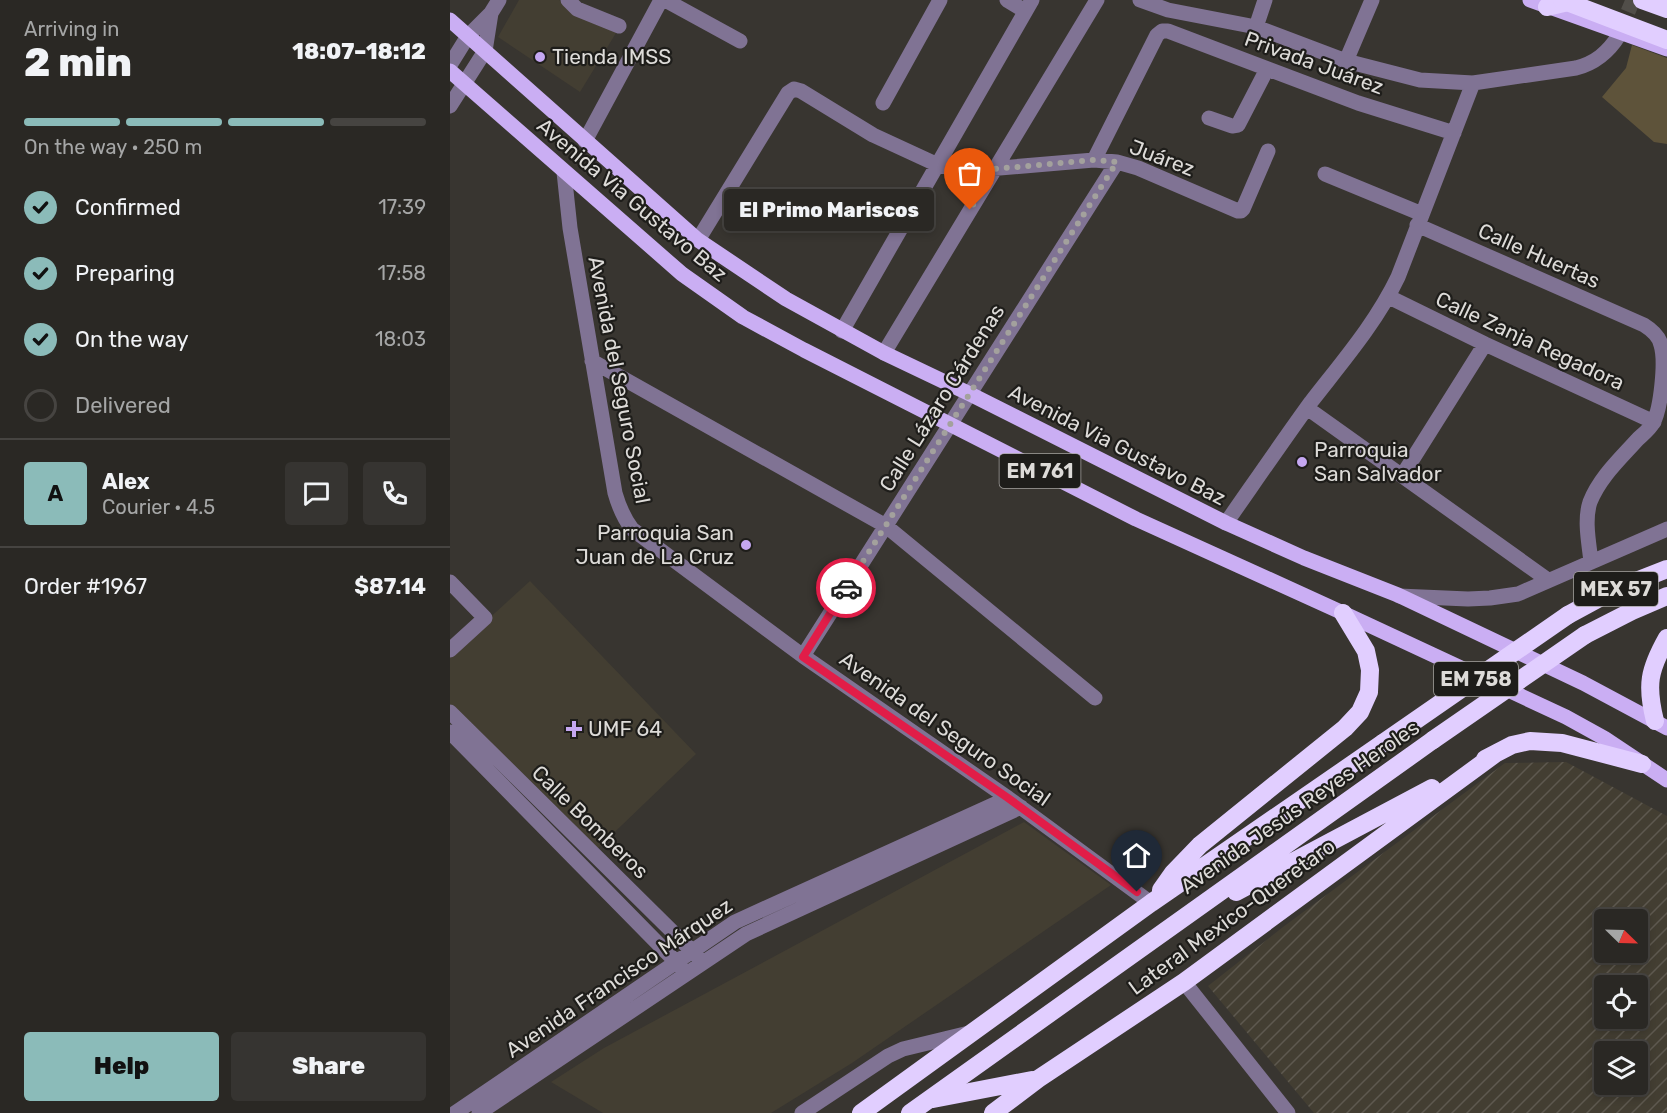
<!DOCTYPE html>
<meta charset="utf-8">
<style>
:root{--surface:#2a2824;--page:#363431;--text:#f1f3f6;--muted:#a5a6a6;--line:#464441;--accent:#8bbbb9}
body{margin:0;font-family:Rubik,sans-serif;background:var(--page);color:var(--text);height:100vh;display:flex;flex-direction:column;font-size:22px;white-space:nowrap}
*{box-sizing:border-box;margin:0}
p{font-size:20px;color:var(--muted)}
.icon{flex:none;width:33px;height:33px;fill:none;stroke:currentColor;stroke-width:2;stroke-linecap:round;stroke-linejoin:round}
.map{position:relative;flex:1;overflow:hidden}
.panel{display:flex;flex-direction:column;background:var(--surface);width:450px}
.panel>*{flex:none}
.needle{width:39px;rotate:113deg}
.fabs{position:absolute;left:1144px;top:909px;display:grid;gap:12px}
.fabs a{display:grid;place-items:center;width:54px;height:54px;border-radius:6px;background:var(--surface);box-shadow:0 3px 9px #0003,0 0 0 2px var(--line);font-size:30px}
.pin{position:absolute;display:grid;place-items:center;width:51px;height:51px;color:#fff;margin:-62px -26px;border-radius:50% 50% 50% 0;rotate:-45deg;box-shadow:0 0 6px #0007}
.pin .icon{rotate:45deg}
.courier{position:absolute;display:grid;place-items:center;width:60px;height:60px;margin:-30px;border:4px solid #e11d48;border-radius:50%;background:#fff;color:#222;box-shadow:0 2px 8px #0007}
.bubble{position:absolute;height:42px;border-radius:6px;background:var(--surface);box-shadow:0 3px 9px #0003,0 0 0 2px var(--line);font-size:20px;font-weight:800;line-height:42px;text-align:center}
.head em{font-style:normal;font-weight:800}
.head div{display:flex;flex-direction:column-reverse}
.head{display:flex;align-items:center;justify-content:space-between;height:102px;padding:0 24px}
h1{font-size:39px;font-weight:800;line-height:45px}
.bar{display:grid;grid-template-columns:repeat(4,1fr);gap:9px 6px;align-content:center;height:72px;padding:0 24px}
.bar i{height:8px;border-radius:4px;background:var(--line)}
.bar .current{background:var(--accent)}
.bar p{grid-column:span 4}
.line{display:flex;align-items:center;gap:15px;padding:0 24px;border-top:2px solid var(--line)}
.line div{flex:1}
.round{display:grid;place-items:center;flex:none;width:63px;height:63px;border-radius:6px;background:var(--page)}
ol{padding:0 24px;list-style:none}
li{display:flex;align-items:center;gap:18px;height:66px}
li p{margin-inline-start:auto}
li .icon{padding:6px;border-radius:50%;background:var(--accent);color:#111;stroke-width:4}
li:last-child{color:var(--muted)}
li i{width:33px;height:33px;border:3px solid var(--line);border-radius:50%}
.action{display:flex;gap:12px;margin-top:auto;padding:12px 24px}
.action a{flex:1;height:69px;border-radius:6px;background:var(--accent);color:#111;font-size:24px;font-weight:800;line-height:69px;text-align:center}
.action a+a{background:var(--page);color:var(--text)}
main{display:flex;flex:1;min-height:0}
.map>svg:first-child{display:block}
</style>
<main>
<section class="panel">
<div class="head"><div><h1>2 min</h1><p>Arriving in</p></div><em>18:07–18:12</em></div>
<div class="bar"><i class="current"></i><i class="current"></i><i class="current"></i><i></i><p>On the way · 250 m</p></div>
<ol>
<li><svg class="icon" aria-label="check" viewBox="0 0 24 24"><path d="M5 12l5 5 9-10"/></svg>Confirmed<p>17:39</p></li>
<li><svg class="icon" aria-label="check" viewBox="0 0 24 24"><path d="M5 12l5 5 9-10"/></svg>Preparing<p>17:58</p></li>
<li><svg class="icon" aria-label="check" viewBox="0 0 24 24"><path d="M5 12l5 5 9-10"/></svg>On the way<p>18:03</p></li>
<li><i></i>Delivered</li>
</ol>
<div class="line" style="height:108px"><b class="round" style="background:var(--accent);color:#111">A</b><div><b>Alex</b><p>Courier · 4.5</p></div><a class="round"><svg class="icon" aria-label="chat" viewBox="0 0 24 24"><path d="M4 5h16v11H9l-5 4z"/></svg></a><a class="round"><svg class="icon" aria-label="phone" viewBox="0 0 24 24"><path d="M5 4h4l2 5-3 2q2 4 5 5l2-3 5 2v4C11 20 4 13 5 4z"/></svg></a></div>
<div class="line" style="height:78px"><div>Order #1967</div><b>$87.14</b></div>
<div class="action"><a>Help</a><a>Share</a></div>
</section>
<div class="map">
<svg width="1217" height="1113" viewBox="0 0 1217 1113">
<defs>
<pattern id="industrial-furrows" width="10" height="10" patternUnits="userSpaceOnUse" patternTransform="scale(1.5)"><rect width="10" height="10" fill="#433e32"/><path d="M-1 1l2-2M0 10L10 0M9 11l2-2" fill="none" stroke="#5e594f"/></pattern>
</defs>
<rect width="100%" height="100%" fill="#383530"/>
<path fill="#433e32" d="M 69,0 L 109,0 L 166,33 L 130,92 L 48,37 Z
M 80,581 L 246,754 L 146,850 L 0,704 L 0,654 Z
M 574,822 L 661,885 L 402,1063 L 321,1113 L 153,1113 L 101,1082 L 154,1048 Z"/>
<path fill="url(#industrial-furrows)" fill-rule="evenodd" d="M 1116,762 L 1217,816 L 1217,1113 L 864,1113 L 758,986 L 833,927 L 1055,763 ZM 1155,920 L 1188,920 L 1188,952 L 1155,952 ZM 1155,986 L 1188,986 L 1188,1018 L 1155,1018 ZM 1155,1052 L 1188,1052 L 1188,1084 L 1155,1084 Z"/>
<path fill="#5e533a" d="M 1182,45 L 1217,58 L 1217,144 L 1204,142 L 1152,97 L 1176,68 Z"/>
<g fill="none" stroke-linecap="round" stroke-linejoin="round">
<path stroke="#514e49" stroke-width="15" stroke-dasharray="15 8" stroke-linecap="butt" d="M 1169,33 L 1183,0"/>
<path stroke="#807394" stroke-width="15" d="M 118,0 L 127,9 L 169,26
M 215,0 L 290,41
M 557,0 L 575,11
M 690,0 L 718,10 L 806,27 L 896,61 L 970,80 L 1023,83 L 1126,68 C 1145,63 1158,53 1169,35
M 806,27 L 815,0
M 896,61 L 922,0
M 0,65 L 18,36 L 41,13 L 49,0
M 433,103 L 490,0
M 0,106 L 35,51 L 41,13
M 759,118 L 782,126 L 788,125 L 817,69
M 135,141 L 211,0
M 644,160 L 707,35 L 712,31 L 718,31 L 908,103 L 1004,133
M 114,172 L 120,228 L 165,493 C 169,507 173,517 182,529 L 353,656 L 558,798 L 701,903
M 875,174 L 972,214
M 967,225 L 1194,325 C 1202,330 1209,336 1211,345 C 1216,361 1211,409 1203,423 C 1200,429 1192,435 1187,440 C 1170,459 1150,477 1140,502 C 1134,520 1139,543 1141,562
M 248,240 L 338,93 L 344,89 L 351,91 L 423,135 L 488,165 L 514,171 L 644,160 L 667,162 L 688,168 L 788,211 L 791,211 L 793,209 L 818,151
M 939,297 L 1035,344 L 1204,422
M 392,331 L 582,0
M 434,353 L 647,0
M 142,361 L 436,526 L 645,698
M 857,408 L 1098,580
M 952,476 L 1035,344
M 776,523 C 804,483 832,442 861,402 C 892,362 926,323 948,277 L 1023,83
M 0,582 L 35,618 L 0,650
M 949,596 L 1018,599 L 1040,598 L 1068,594 L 1217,529
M 353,656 L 667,162
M 0,712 L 248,957
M 0,732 L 231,967
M 734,982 L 838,1113
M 5,1113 L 285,922 L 558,798
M 29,1113 L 296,934 L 571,807
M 352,1113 L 438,1056 L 453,1049 L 519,1033"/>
<path stroke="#caaef3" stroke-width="15" d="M 1080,0 L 1217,49
M 0,20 L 248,240 L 336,299 L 434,353 L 520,394 L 776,523 L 854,558 L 948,595 L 1133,683 L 1217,728
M 0,71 L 232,274 L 293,317 L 354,350 L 686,519 L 893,613 L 1116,717 L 1154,738 L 1217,780"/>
<path stroke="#e1ceff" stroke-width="18" d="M 1192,0 L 1217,9
M 1097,7 L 1127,0
M 1118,615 L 1166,589 L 1217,569
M 1135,635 L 1182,611 L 1217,596
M 1205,721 C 1196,685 1199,670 1217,638
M 1035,759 L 1062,745 L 1080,741 L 1112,743 L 1192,764
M 711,890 L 723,873 L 750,845 L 895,728 L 910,712 L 919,692 L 920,670 L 916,651 L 893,613
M 786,892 L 982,788
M 483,1099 L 582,1080
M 411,1113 L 701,903 L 933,743
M 460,1113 L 983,740
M 543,1113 L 588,1079 L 734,982 L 1045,754"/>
<path stroke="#e1ceff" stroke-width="18" d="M 1112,0 L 1217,40
M 983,740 L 1135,635
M 933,743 L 1118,615"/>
</g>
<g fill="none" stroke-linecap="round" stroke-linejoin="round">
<path stroke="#a3a19d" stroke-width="6" stroke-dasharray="0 10.8" d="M 396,588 L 667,162 L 644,160 L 544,169 L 520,210"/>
<path stroke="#e11d48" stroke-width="8" d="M 396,588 L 353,657 L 558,798 L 687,892"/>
</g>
<g fill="#c5a7f1" stroke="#1e1d1a" stroke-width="2">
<circle cx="90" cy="57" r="6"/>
<circle cx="852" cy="462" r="6"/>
<circle cx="296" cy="545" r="6"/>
<path d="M121 720h6v6h6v6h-6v6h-6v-6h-6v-6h6z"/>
</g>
<g text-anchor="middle" stroke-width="4.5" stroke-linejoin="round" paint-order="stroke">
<g fill="#1e1d1a" stroke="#a4a29f" stroke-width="1.5">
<rect x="549.5" y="454" width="81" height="34" rx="4.5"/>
<rect x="1124" y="572" width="84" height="34" rx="4.5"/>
<rect x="984" y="662" width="84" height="34" rx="4.5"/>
</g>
<g font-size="20" font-weight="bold" fill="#dddbd8">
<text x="590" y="478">EM 761</text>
<text x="1166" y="596">MEX 57</text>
<text x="1026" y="686">EM 758</text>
</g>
<g font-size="21" fill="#dddbd8" stroke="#1e1d1a" text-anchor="start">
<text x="102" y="64">Tienda IMSS</text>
<text x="864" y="457">Parroquia<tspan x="864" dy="24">San Salvador</tspan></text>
<text x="284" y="540" text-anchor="end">Parroquia San<tspan x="284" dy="24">Juan de La Cruz</tspan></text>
<text x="138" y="736">UMF 64</text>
</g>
<g font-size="21" fill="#dddbd8" stroke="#1e1d1a">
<text transform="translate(864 63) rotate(20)" y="7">Privada Juárez</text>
<text transform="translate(712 158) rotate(21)" y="7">Juárez</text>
<text transform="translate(182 200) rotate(40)" y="7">Avenida Via Gustavo Baz</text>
<text transform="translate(1089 256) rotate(24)" y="7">Calle Huertas</text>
<text transform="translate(1080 341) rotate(25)" y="7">Calle Zanja Regadora</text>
<text transform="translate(169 380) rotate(79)" y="7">Avenida del Seguro Social</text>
<text transform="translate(492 398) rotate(-58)" y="7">Calle Lázaro Cárdenas</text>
<text transform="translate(667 445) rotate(27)" y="7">Avenida Via Gustavo Baz</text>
<text transform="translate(495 729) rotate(35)" y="7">Avenida del Seguro Social</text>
<text transform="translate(850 807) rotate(-35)" y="7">Avenida Jesús Reyes Heroles</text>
<text transform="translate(140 822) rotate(44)" y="7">Calle Bomberos</text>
<text transform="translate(782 917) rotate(-36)" y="7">Lateral Mexico-Queretaro</text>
<text transform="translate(169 978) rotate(-34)" y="7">Avenida Francisco Márquez</text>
</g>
</g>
</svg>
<div class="fabs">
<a><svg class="needle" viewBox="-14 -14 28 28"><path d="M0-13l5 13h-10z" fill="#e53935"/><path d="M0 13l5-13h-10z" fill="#a5a6a6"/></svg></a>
<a><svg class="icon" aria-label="locate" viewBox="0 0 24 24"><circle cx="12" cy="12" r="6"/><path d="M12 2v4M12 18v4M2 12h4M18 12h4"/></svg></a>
<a><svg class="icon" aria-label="layers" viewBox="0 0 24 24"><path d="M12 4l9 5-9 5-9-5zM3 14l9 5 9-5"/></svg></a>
</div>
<div class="pin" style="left:520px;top:210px;background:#ea580c"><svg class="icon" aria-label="bag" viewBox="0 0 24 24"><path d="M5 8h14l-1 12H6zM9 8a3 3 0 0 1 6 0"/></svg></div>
<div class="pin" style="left:687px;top:892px;background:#1f2937"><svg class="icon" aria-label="home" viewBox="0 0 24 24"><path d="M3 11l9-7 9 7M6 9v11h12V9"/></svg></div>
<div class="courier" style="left:396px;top:588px"><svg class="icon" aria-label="car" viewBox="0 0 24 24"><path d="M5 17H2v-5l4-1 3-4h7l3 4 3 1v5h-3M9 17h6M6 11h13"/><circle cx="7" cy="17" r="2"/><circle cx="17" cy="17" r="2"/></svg></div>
<div class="bubble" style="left:274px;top:189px;width:210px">El Primo Mariscos</div>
</div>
</main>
